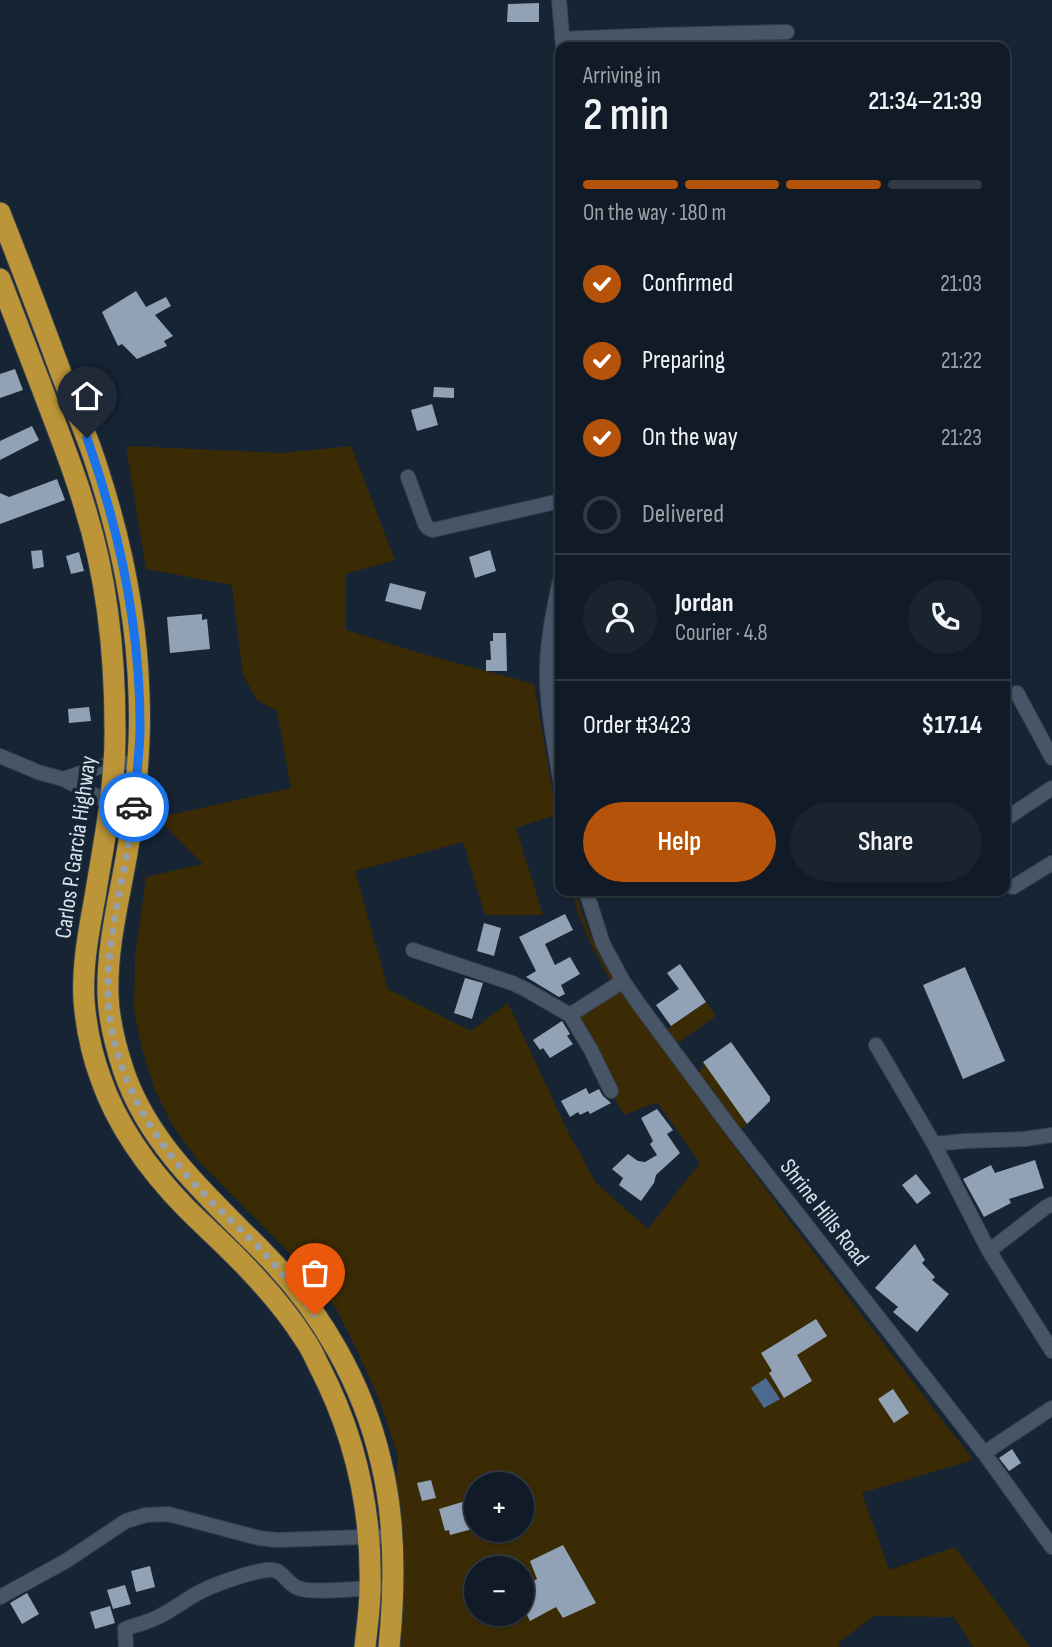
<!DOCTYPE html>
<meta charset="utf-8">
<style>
:root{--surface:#111b27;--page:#1a242f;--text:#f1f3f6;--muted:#9ca1a7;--line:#303944;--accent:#b45309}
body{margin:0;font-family:"Sofia Sans Condensed",sans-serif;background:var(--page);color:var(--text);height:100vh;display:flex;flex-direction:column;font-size:26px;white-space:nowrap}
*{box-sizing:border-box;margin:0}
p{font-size:23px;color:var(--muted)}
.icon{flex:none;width:38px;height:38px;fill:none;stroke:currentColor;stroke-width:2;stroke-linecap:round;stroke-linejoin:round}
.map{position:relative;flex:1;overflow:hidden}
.side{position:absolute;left:555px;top:42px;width:455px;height:854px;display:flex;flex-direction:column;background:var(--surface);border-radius:14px;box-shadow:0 2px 5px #0004,0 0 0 2px var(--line)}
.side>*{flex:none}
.tools{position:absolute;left:464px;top:1472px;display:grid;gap:14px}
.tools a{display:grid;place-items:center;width:70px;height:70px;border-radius:50%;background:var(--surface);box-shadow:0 2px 5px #0004,0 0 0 2px var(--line);font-size:35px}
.pin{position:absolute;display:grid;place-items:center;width:60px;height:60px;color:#fff;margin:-72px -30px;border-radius:50% 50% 50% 0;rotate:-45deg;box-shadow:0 0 7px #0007}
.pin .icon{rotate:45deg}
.courier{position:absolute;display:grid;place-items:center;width:70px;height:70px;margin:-35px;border:5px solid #1a73e8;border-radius:50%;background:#fff;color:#222;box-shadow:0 2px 9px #0007}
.headline em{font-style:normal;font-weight:600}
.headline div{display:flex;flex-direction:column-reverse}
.headline{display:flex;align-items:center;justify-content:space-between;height:119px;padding:0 28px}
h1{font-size:46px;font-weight:600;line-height:52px}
.bar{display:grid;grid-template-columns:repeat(4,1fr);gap:10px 7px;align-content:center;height:84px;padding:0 28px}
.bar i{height:9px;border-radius:5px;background:var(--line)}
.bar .on{background:var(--accent)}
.bar p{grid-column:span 4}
.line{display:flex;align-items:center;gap:18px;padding:0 28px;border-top:2px solid var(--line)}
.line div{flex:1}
.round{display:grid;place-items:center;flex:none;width:74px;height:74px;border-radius:37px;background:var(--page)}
ol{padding:0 28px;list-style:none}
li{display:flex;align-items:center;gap:21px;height:77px}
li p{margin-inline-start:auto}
li .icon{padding:7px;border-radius:50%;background:var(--accent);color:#fff;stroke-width:4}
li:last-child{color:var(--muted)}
li i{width:38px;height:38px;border:4px solid var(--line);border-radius:50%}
.action{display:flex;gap:14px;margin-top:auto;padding:14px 28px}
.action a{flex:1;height:80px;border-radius:42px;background:var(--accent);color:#fff;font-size:28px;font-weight:600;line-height:80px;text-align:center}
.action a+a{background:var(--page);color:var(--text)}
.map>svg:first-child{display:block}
</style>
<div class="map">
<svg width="1052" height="1647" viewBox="0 0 1052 1647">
<rect width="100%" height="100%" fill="#172434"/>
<path fill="#3a2b05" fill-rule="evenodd" d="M 126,446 L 282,453 L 351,446 L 395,560 L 346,574 L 346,630 L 416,652 L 534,684 L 560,835 L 560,851 L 552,816 L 516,828 L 543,915 L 485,915 L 463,842 L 355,871 L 388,989 L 471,1031 L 508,1003 L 567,1130 L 596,1183 L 648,1229 L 700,1163 L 657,1102 L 624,1115 L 570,1015 L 614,987 L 593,949 L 578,913 L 572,891 L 575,891 L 581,911 L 599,955 L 622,994 L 779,1207 L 973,1460 L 862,1493 L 889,1570 L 955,1547 L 1030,1647 L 973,1647 L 954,1617 L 874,1616 L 838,1643 L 840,1647 L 385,1647 L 398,1456 L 380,1402 L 357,1350 L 336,1308 L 302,1266 L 197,1159 L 173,1126 L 155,1090 L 142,1049 L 134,1009 L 135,958 L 146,877 L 203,864 L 157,818 L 291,788 L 277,711 L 257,700 L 243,675 L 232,585 L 146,569 ZM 476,1484 L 522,1484 L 522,1530 L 476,1530 ZM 476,1568 L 522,1568 L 522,1614 L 476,1614 Z
M 706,1002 L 716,1016 L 677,1043 L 666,1030 Z
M 703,1062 L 747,1124 L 742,1130 L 699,1072 L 704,1067 L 701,1063 Z"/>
<path fill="#4c698f" d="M 766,1378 L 780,1399 L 764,1408 L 751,1388 Z"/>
<path fill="#92a2b6" d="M 539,3 L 539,22 L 507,22 L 508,4 Z
M 136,291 L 146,307 L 166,297 L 171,306 L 155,315 L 173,336 L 164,341 L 167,346 L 137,359 L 122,344 L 118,346 L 102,312 Z
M 15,369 L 23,390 L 0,398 L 0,374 Z
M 434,387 L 454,388 L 454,398 L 433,397 Z
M 432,404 L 438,425 L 417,431 L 411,410 Z
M 32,426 L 39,440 L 0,460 L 0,441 Z
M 57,479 L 65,500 L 0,524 L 0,493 L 9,497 Z
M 42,550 L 44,567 L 33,569 L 31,551 Z
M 490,550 L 496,571 L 475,578 L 469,557 Z
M 79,552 L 84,571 L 71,574 L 66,556 Z
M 390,583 L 426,592 L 421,610 L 385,601 Z
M 202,614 L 202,620 L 207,619 L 210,649 L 170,653 L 167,617 Z
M 493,633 L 506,633 L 507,671 L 486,671 L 486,660 L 491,660 L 490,641 L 493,641 Z
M 89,707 L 91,721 L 69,723 L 68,709 Z
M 565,914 L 573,930 L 545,944 L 555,965 L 570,957 L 580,974 L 561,985 L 565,994 L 559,997 L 526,977 L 536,971 L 519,937 Z
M 484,923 L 501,928 L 494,956 L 477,951 Z
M 680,964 L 706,1002 L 671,1026 L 656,1005 L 679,989 L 667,973 Z
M 965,967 L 1005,1061 L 963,1079 L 923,985 Z
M 465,978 L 483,983 L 472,1019 L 454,1013 Z
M 562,1021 L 570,1034 L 567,1036 L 573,1044 L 550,1058 L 543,1048 L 540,1050 L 533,1040 Z
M 731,1042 L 770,1097 L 770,1101 L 747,1124 L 703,1062 Z
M 586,1088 L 589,1094 L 599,1089 L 603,1096 L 611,1103 L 590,1114 L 588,1111 L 580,1115 L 578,1112 L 570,1117 L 561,1101 Z
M 657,1109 L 673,1130 L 667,1134 L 680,1153 L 656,1175 L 654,1183 L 641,1201 L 619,1185 L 623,1178 L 612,1169 L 628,1154 L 638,1161 L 645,1162 L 657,1155 L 650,1144 L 653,1141 L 641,1118 Z
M 1035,1160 L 1044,1188 L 1009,1199 L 1011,1203 L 984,1217 L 963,1179 L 991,1165 L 995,1173 Z
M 916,1174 L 931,1193 L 917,1204 L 902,1185 Z
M 915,1244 L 925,1260 L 922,1263 L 935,1277 L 932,1280 L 949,1294 L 917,1332 L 893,1312 L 898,1307 L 875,1288 Z
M 816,1319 L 827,1336 L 797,1355 L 812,1381 L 784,1398 L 769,1373 L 772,1371 L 761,1353 Z
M 893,1389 L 909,1413 L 894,1423 L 878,1399 Z
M 1012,1449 L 1021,1463 L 1009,1471 L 999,1458 Z
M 431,1480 L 436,1498 L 422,1501 L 417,1483 Z
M 472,1499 L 476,1510 L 476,1528 L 450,1535 L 449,1530 L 445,1531 L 439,1509 Z
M 563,1545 L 596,1603 L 563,1618 L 556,1607 L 530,1621 L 522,1605 L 522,1588 L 537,1579 L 530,1561 Z
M 150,1566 L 155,1587 L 136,1592 L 131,1571 Z
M 125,1585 L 131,1604 L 113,1609 L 107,1590 Z
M 27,1593 L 39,1614 L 22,1624 L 10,1603 Z
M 110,1606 L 115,1623 L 95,1629 L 90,1612 Z"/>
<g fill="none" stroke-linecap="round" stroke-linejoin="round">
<g stroke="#37404e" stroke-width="16">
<path id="minor" d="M 559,0 L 563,46
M 662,35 L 787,32
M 562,39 L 662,35 L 662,47
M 408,477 L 425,524 L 428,528 L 433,530 L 560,501
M 560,580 C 554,608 548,637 547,666 C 546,703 554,742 560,779
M 1017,693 L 1052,758
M 0,756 L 38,772 L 63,779 L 110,803 L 134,806
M 63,779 L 114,762 L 138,764
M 1004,820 L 1052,788
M 1013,887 L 1052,863
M 586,891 L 603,944 L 623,981 L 638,1003 L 733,1131 L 984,1453 L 1052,1547
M 413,950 L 512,983 L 525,989 L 570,1015 L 591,1050 L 611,1091
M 570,1015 L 623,981
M 876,1045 L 934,1144 L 989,1251 L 1052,1351
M 934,1144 L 965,1141 L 1025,1139 L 1052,1135
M 989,1251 L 1046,1207 L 1052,1204
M 984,1453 L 1052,1408
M 0,1597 L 66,1561 L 126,1521 L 146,1515 L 168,1514 L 259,1538 L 277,1540 L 392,1536
M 126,1647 L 125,1629 C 136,1625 149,1622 160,1616 C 172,1610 184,1601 196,1594 C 212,1585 249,1572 267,1570 C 284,1568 285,1583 298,1588 C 312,1594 360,1588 378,1588"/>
</g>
<g stroke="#37404e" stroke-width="23">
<path id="highway" d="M 0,213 C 21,266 41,319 61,373 C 73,404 87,435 97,467 C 121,540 137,618 139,695 C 141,739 137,783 131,827 C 124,883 106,939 108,996 C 109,1021 116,1048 124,1072 C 150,1147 211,1199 265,1254 C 321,1311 363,1384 381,1462 C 396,1522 395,1586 389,1647
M 0,279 C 15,318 30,357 45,396 C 59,433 74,470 85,508 C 107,578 115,654 115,728 C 116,784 104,841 95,897 C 89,930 82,965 84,1000 C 86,1026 92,1055 101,1079 C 118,1128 151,1172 186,1208 C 207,1229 230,1249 250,1271 C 270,1292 290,1316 305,1340 C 311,1348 315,1358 319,1366 C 355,1435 372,1510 370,1588 C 370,1608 367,1627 365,1647"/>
</g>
<use href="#minor" stroke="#475567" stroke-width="14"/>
<use href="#highway" stroke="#bc9538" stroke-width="21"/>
</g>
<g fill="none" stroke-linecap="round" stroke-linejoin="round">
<path stroke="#96a0ad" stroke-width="7" stroke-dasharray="0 12.6" d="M 134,807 C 127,870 106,933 108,997 C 111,1072 153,1141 204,1194 C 225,1216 248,1235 268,1257 C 285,1276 300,1296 315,1315"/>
<path stroke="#1a73e8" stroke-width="9" d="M 87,438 C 120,532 141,631 140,732 C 139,757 136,782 134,807"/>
</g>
<g text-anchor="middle" stroke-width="7" stroke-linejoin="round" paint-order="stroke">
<g font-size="23" fill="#dbe3ee" stroke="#172434">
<text transform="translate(75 847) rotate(-82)" y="8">Carlos P. Garcia Highway</text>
<text transform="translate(825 1212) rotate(52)" y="8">Shrine Hills Road</text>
</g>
</g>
</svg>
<div class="tools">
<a>+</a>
<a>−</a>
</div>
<div class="pin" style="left:315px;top:1315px;background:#ea580c"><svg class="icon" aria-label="bag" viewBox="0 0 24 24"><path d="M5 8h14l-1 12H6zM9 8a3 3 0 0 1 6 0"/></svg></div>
<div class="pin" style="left:87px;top:438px;background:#1f2937"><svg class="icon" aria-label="home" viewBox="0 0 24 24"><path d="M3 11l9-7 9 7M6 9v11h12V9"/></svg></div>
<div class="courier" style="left:134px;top:807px"><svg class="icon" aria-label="car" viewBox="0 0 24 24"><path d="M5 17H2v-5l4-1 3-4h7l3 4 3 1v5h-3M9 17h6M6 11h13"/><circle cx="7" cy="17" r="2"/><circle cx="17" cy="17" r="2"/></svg></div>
<section class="side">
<div class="headline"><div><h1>2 min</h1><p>Arriving in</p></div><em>21:34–21:39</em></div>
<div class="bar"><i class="on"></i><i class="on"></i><i class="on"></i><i></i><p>On the way · 180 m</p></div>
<ol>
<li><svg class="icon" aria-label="check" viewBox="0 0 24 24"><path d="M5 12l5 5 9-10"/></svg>Confirmed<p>21:03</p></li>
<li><svg class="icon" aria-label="check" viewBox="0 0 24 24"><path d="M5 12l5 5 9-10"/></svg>Preparing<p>21:22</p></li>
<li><svg class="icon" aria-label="check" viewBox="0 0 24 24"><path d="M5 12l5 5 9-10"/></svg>On the way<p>21:23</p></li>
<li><i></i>Delivered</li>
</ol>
<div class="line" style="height:126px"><a class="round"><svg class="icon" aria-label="person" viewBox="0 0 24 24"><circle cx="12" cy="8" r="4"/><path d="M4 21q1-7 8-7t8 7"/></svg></a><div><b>Jordan</b><p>Courier · 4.8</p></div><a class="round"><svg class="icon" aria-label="phone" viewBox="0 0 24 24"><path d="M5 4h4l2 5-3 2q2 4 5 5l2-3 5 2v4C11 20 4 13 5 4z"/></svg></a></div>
<div class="line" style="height:91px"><div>Order #3423</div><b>$17.14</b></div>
<div class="action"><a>Help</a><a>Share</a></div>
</section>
</div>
